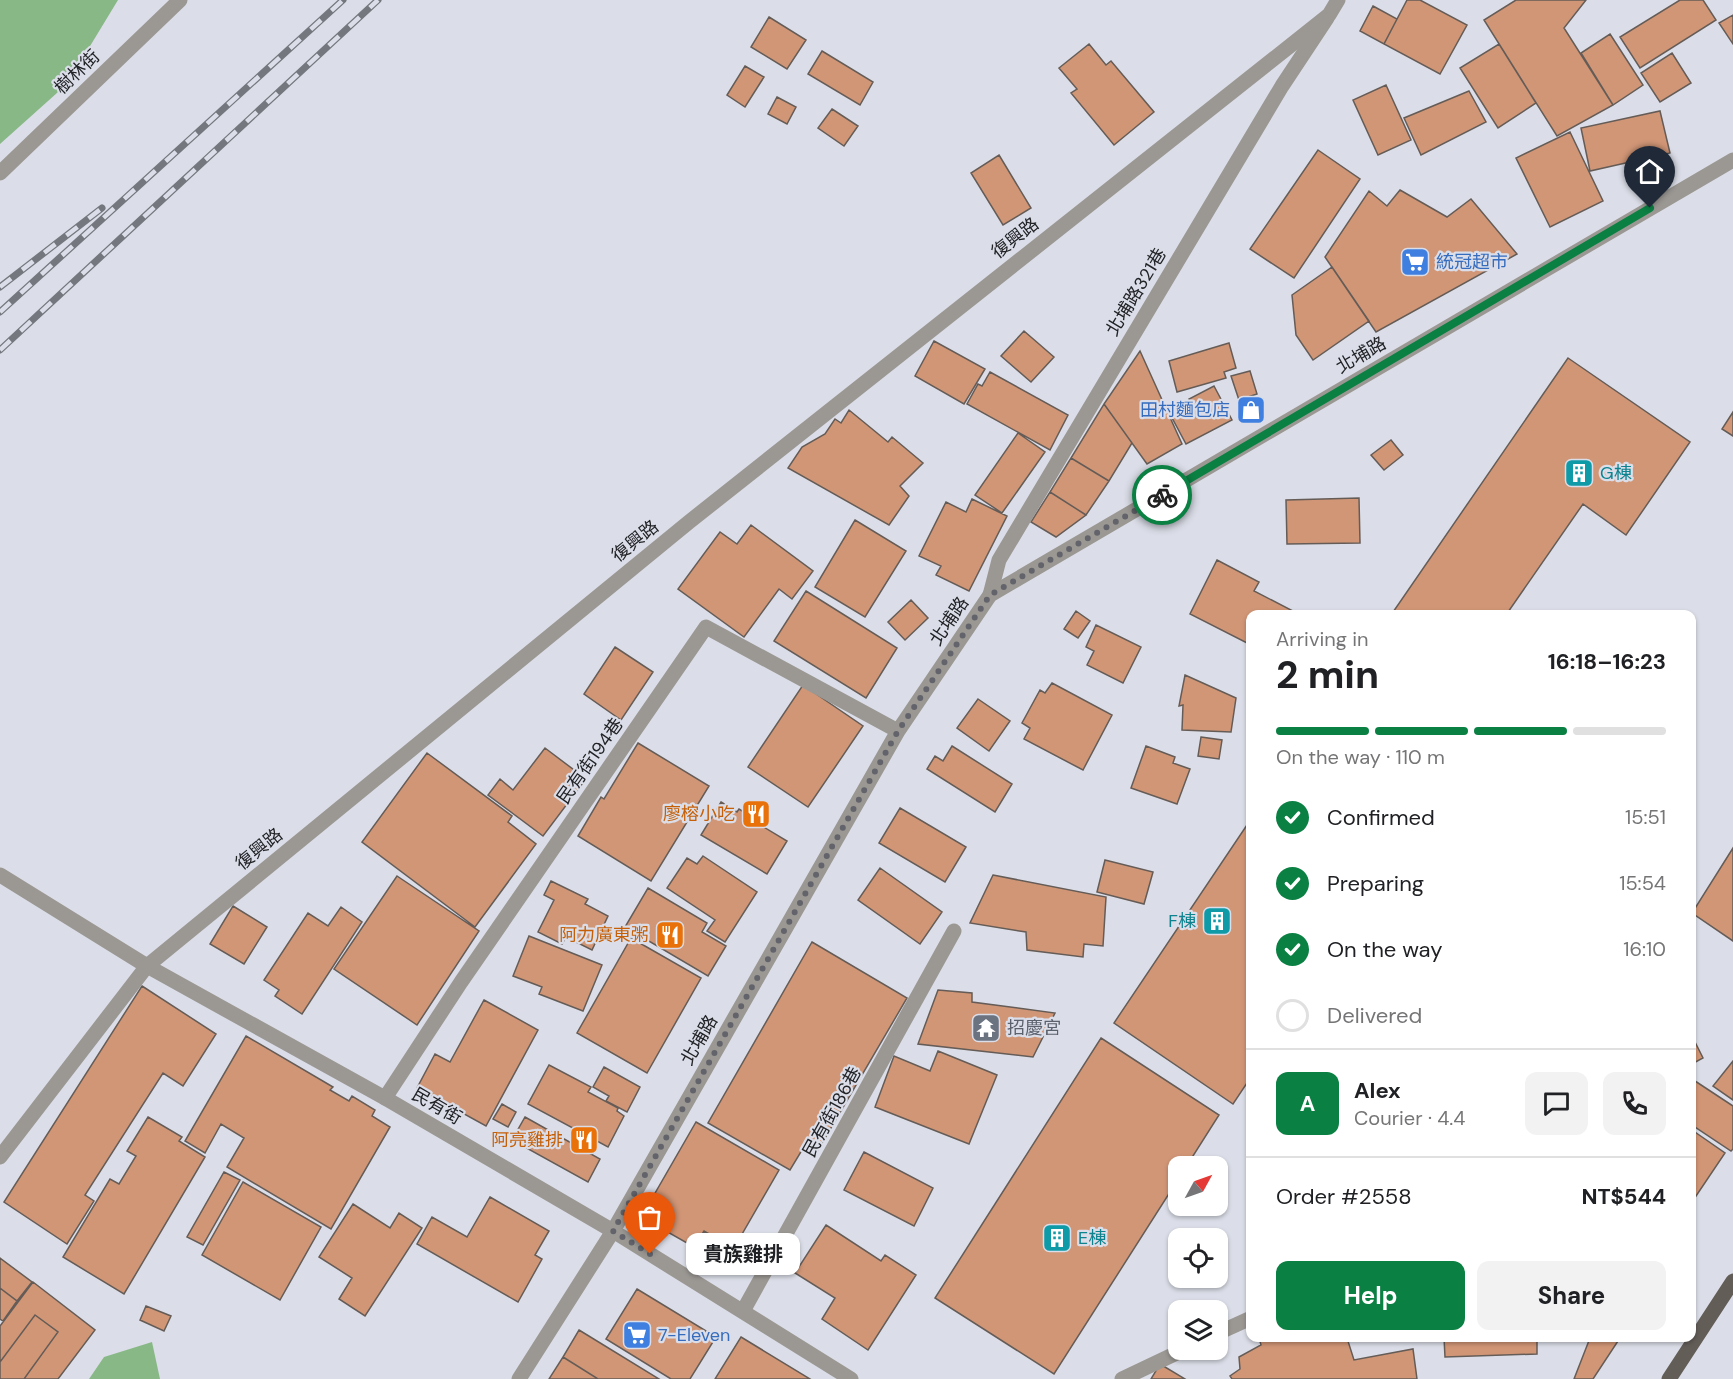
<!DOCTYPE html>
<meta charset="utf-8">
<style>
:root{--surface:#fff;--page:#f2f2f2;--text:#202124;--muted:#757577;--line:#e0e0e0;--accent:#0b8043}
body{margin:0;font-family:"DM Sans","Noto Sans TC",sans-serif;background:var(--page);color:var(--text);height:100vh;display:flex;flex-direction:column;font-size:22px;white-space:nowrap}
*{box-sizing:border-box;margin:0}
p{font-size:20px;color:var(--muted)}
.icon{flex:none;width:33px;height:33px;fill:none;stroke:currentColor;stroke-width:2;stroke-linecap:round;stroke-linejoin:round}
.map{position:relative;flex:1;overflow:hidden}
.side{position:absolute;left:1246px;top:610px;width:450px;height:732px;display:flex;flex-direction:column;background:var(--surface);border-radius:12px;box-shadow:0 2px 4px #0004}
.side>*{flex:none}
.needle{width:39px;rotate:50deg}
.tools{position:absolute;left:1168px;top:1156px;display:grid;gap:12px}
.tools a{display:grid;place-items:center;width:60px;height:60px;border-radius:12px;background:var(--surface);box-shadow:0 2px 4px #0004;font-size:30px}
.pin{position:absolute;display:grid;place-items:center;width:51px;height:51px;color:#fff;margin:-62px -26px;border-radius:50% 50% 50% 0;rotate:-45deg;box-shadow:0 0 6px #0007}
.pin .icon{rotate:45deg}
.courier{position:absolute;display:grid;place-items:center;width:60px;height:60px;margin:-30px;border:4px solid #0b8043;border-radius:50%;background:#fff;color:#222;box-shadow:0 2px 8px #0007}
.bubble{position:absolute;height:42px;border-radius:12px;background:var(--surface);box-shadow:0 2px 4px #0004;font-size:20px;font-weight:700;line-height:42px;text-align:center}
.summary em{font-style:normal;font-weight:700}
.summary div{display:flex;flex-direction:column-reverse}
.summary{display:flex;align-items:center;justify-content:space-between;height:102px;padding:0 30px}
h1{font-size:39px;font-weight:700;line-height:45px}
.bar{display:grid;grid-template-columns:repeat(4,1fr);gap:9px 6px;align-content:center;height:72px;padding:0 30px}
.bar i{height:8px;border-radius:4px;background:var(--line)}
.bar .on{background:var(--accent)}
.bar p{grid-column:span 4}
.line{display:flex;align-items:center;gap:15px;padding:0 30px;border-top:2px solid var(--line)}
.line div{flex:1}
.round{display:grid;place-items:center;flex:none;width:63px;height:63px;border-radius:12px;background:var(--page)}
ol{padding:0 30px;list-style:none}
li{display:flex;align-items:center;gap:18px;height:66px}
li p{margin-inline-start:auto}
li .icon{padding:6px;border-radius:50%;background:var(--accent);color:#fff;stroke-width:4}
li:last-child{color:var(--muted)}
li i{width:33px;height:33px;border:3px solid var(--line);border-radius:50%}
.primary-button{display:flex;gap:12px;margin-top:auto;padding:12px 30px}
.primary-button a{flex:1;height:69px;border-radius:12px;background:var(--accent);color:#fff;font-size:24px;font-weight:700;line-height:69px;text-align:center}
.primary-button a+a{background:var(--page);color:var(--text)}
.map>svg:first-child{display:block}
</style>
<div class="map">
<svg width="1733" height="1379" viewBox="0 0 1733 1379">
<rect width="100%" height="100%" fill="#dbdee8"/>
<path fill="#89b887" d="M 0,0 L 118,0 L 67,84 L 0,144 Z
M 152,1342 L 160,1379 L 89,1379 L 104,1357 Z"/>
<path fill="#d19676" stroke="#655c57" stroke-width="1.5" d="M 1407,0 L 1420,0 L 1467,25 L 1440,74 L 1384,44 Z
M 1516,0 L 1586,0 L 1564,28 L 1613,105 L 1557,136 L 1484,20 Z
M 1680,0 L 1703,0 L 1716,20 L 1640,68 L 1620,37 Z
M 1373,6 L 1397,19 L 1384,44 L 1360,31 Z
M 1733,15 L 1733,44 L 1719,23 Z
M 769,17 L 806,40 L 787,69 L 751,47 Z
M 1610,34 L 1643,85 L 1613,105 L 1581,53 Z
M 1089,44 L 1106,65 L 1111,61 L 1154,112 L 1114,145 L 1071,93 L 1077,89 L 1059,68 Z
M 1499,44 L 1536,103 L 1498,128 L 1460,68 Z
M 822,51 L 873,82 L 860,105 L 808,74 Z
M 1672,53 L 1691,83 L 1660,102 L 1641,73 Z
M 745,66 L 764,77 L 745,107 L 727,95 Z
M 1386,85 L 1411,140 L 1378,155 L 1353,100 Z
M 1469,91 L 1486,122 L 1421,155 L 1404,118 Z
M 777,97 L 796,107 L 787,124 L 768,114 Z
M 832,109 L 858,126 L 844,146 L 818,128 Z
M 1660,111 L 1670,153 L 1590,171 L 1581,128 Z
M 1570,132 L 1603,201 L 1550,227 L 1516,158 Z
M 1318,150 L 1360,179 L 1294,278 L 1250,249 Z
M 999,155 L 1031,208 L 1003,225 L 971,173 Z
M 1400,190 L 1447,217 L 1471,199 L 1517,254 L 1376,332 L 1325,257 L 1369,191 L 1387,206 Z
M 1332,267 L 1369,321 L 1313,360 L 1296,335 L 1292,295 Z
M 1024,331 L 1054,357 L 1031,382 L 1001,356 Z
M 934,341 L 985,369 L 964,404 L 915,376 Z
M 1229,343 L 1236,368 L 1224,372 L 1226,378 L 1177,392 L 1169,361 Z
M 1140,351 L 1182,444 L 1147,464 L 1104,404 Z
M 1568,358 L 1690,442 L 1626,535 L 1583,504 L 1506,615 L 1391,615 Z
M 1250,371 L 1257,394 L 1239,400 L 1231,376 Z
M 990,372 L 1068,415 L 1050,450 L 967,404 L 978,384 L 982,386 Z
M 1214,386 L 1232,420 L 1186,444 L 1170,414 L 1191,403 L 1189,399 Z
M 1104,404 L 1132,443 L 1109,481 L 1071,458 Z
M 849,410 L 888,442 L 892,437 L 923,463 L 900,486 L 909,496 L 889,525 L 788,468 L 802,447 L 825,434 L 835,419 L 841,423 Z
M 1733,412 L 1733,436 L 1722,429 Z
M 1018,433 L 1045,452 L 1002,513 L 975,495 Z
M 1391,440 L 1403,455 L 1384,470 L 1371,455 Z
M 1071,458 L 1109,481 L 1086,515 L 1050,492 Z
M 1050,492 L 1086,515 L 1056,537 L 1031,522 Z
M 1359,498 L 1360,543 L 1287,544 L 1286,500 Z
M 972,499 L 1007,516 L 969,591 L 936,575 L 941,566 L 919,556 L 946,502 L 966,512 Z
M 855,520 L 906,551 L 865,617 L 815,587 Z
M 751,525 L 813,571 L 792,599 L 779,589 L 744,637 L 678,589 L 720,532 L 737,544 Z
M 1217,560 L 1259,582 L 1254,591 L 1293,611 L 1291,615 L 1251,615 L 1251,645 L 1190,614 Z
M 806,591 L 897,648 L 866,698 L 774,641 Z
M 911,600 L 928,618 L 905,640 L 888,622 Z
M 1076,611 L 1090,621 L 1078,638 L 1064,629 Z
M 1096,625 L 1141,647 L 1123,683 L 1087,665 L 1094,651 L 1086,647 Z
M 615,647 L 653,672 L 621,720 L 584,694 Z
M 1185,675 L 1236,698 L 1231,732 L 1182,730 L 1183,705 L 1179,706 Z
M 1052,683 L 1112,715 L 1083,770 L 1024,739 L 1030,728 L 1022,723 L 1040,690 L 1045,693 Z
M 803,685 L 863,726 L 808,807 L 748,767 Z
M 978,699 L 1010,721 L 989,751 L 957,728 Z
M 1201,737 L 1222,740 L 1219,759 L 1198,756 Z
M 638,743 L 709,786 L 651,881 L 578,836 L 601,797 L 604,799 Z
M 952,746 L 1012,784 L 995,812 L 927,769 L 935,756 L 943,761 Z
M 1146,746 L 1175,757 L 1173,763 L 1190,769 L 1177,804 L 1131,788 Z
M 545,748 L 586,779 L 543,836 L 488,795 L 500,779 L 513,790 Z
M 427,753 L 512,816 L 508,822 L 536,844 L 475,927 L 362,842 Z
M 721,802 L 737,812 L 739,809 L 759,821 L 757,823 L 787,841 L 767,874 L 701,835 Z
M 900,808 L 966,847 L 945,882 L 879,843 Z
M 1251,819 L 1251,1077 L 1233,1104 L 1114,1023 Z
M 1733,848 L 1733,941 L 1692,913 Z
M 703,856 L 757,892 L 725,942 L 707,931 L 715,920 L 667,888 L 687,858 L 697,864 Z
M 1105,860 L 1153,872 L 1144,904 L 1097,892 Z
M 880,868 L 942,912 L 920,944 L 858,900 Z
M 993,875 L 1106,897 L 1103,946 L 1084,944 L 1083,957 L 1027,950 L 1026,932 L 970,923 Z
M 397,876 L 479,931 L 417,1025 L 334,969 Z
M 551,881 L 588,899 L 585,904 L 608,916 L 592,950 L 566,937 L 562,944 L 538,932 L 554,900 L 544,895 Z
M 648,888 L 707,923 L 702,932 L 726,946 L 708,976 L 625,927 Z
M 233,906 L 267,927 L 244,964 L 210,944 Z
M 341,907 L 362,922 L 302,1014 L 275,996 L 279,990 L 264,980 L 308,913 L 328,926 Z
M 529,936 L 602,965 L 583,1011 L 539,994 L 542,987 L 513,976 Z
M 631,938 L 701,978 L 647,1073 L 577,1033 Z
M 812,942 L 907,998 L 814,1157 L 802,1150 L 790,1170 L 708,1123 Z
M 142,986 L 216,1034 L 183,1086 L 163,1073 L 85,1195 L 94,1201 L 67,1244 L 4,1202 Z
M 938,990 L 972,993 L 972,1002 L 1055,1013 L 1033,1057 L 918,1044 Z
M 484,1000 L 538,1030 L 486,1126 L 417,1088 L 435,1054 L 450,1062 Z
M 246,1036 L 333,1087 L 330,1090 L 349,1101 L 352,1096 L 375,1110 L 372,1116 L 390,1127 L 331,1229 L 227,1167 L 244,1138 L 221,1124 L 205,1153 L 185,1141 Z
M 1692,1036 L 1703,1058 L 1692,1064 Z
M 1101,1038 L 1219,1115 L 1186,1167 L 1179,1167 L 1179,1178 L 1054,1374 L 935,1298 Z
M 938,1051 L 997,1075 L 969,1144 L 875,1107 L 894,1056 L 930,1071 Z
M 1733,1061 L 1733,1100 L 1713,1086 Z
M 549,1065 L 591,1087 L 588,1092 L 618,1108 L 617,1111 L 624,1116 L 608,1147 L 528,1104 Z
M 604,1067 L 640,1087 L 627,1112 L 606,1101 L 609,1096 L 593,1087 Z
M 1692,1079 L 1733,1106 L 1733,1149 L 1731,1151 L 1692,1125 Z
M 502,1104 L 516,1112 L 508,1127 L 493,1119 Z
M 148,1117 L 182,1137 L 179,1141 L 205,1157 L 124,1294 L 63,1257 L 110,1179 L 119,1184 L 136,1156 L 127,1151 Z
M 525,1117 L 600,1159 L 588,1182 L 512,1140 Z
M 696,1122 L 779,1170 L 734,1248 L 704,1231 L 694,1247 L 650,1222 L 663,1200 L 654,1195 Z
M 1692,1130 L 1725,1153 L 1692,1202 Z
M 864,1152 L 933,1188 L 914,1226 L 844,1190 Z
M 224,1172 L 240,1180 L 203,1245 L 187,1237 Z
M 243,1182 L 321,1227 L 280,1300 L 202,1255 Z
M 490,1197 L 549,1231 L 535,1255 L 542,1259 L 518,1302 L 417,1244 L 432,1217 L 467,1237 Z
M 353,1204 L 390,1228 L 399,1213 L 422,1228 L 365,1316 L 339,1299 L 352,1278 L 319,1257 Z
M 826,1225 L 881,1261 L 885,1255 L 916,1275 L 868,1350 L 822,1319 L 835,1298 L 795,1273 Z
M 0,1258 L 32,1282 L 17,1301 L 0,1288 Z
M 33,1282 L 95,1330 L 58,1379 L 24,1379 L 58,1332 L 35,1315 L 0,1362 L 0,1326 Z
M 0,1288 L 17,1301 L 3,1321 L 0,1319 Z
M 637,1289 L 716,1337 L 690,1379 L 671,1379 L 606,1339 Z
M 146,1306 L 171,1316 L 164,1331 L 140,1320 Z
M 35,1315 L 58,1332 L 24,1379 L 0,1379 L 0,1362 Z
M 579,1330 L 659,1379 L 598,1379 L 563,1357 Z
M 741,1337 L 810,1379 L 715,1379 Z
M 1259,1338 L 1347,1338 L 1354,1360 L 1413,1349 L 1417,1379 L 1232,1379 L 1230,1376 L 1240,1369 L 1239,1357 L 1261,1345 Z
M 1444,1338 L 1537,1338 L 1537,1354 L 1445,1357 Z
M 1590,1338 L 1620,1338 L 1593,1379 L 1574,1379 Z
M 563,1357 L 598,1379 L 549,1379 Z
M 1160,1364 L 1185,1379 L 1151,1379 Z"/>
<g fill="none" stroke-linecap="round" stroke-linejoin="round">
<path stroke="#9b9894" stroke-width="15" d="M 990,595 L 999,560 L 1282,86 L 1327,18"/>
<path stroke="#9b9894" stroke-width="15" d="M 0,173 L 180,0
M 0,875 L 147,966
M 385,1098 L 461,982 L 706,627 L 898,731
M 0,1157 L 147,966 L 689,522 L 1329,15 L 1338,0
M 743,1311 L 954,931
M 1218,1333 L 1251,1318
M 519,1379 L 613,1231 L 898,731 L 990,595 L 1733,160
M 1122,1379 L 1183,1350"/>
<path stroke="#9b9894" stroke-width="15" d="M 147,966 L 385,1098 L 613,1231 L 851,1379"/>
<path stroke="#635d58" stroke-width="15" d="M 1669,1379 L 1733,1281"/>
<g stroke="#75777e" stroke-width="7">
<path id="rail" d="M 0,287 L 102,208
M 0,312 L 343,0
M 0,350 L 378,0"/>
</g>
<use href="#rail" stroke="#dbdee8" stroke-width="4.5" stroke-dasharray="14" stroke-linecap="butt"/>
</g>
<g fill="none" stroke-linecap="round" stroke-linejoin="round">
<path stroke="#63646b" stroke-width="6" stroke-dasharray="0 10.8" d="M 650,1254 L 613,1231 L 898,731 L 990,595 L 1162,495"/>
<path stroke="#0b8043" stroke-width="8" d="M 1162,495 L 1650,208"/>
</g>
<defs>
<g id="supermarket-square" transform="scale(1.5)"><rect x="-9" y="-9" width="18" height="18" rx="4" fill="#3f7fe0" stroke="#dbdee8"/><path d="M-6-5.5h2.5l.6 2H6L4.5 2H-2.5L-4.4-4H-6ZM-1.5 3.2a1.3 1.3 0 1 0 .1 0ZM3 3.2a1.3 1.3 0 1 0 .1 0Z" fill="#fff"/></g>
<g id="shop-square" transform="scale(1.5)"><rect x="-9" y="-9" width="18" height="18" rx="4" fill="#3f7fe0" stroke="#dbdee8"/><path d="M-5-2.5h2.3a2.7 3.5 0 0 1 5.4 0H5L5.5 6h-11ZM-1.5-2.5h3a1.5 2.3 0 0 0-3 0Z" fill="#fff"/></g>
<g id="building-square" transform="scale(1.5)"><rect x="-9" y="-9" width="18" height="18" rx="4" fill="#0f9aa8" stroke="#dbdee8"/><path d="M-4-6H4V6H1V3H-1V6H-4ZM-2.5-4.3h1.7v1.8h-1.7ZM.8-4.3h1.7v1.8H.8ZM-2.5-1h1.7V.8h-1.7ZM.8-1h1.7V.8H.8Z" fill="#fff"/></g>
<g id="restaurant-square" transform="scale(1.5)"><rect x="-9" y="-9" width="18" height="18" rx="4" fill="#e8710a" stroke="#dbdee8"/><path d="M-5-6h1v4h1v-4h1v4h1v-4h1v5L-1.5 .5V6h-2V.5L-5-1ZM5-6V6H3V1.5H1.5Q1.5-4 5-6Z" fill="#fff"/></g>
<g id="temple-square" transform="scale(1.5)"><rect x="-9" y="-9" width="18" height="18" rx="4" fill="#6b7280" stroke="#dbdee8"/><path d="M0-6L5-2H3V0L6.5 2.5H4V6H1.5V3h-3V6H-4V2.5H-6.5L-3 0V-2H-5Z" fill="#fff"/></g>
</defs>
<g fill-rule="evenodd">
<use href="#supermarket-square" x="1415" y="262"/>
<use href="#shop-square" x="1251" y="410"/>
<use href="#building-square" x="1579" y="473"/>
<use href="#restaurant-square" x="756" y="814"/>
<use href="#building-square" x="1217" y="921"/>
<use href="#restaurant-square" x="670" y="935"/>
<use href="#temple-square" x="986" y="1028"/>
<use href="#restaurant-square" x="584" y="1140"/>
<use href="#building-square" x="1057" y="1238"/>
<use href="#supermarket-square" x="637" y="1335"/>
</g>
<g text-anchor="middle" stroke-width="4.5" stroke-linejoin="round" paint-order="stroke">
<g font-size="18" fill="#222327" stroke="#dbdee8">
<text transform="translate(77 72) rotate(-44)" y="6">樹林街</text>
<text transform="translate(1015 238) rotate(-38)" y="6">復興路</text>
<text transform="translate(1136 292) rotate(-59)" y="6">北埔路321巷</text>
<text transform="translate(1361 355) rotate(-30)" y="6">北埔路</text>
<text transform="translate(635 541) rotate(-39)" y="6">復興路</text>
<text transform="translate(949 621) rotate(-56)" y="6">北埔路</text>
<text transform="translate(590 761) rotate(-55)" y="6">民有街194巷</text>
<text transform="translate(259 849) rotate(-39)" y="6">復興路</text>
<text transform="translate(699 1040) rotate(-60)" y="6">北埔路</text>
<text transform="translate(437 1106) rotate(30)" y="6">民有街</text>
<text transform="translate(832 1112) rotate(-61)" y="6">民有街186巷</text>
</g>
<g font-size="18" fill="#366cbe" stroke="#dbdee8" text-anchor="start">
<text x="1436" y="268">統冠超市</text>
<text x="1230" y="416" text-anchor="end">田村麵包店</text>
<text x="658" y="1341">7-Eleven</text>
</g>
<g font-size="18" fill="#0d838f" stroke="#dbdee8" text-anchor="start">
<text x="1600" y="479">G棟</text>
<text x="1196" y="927" text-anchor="end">F棟</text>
<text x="1078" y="1244">E棟</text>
</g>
<g font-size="18" fill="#c56008" stroke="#dbdee8" text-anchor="end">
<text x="735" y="820">廖榕小吃</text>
<text x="649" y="941">阿力廣東粥</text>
<text x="563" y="1146">阿亮雞排</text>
</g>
<g font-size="18" fill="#5b616d" stroke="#dbdee8" text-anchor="start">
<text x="1007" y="1034">招慶宮</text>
</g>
</g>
</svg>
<div class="tools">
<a><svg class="needle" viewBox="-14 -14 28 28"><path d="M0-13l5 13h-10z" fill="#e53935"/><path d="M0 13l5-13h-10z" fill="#757577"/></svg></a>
<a><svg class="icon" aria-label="locate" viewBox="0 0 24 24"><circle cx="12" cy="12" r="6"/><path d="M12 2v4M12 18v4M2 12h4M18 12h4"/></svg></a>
<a><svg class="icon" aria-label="layers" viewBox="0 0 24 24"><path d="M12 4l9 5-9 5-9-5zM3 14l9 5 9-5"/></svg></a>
</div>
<div class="pin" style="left:650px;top:1254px;background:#ea580c"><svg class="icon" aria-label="bag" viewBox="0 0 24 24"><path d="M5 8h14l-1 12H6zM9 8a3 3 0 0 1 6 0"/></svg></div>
<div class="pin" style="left:1650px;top:208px;background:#1f2937"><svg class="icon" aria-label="home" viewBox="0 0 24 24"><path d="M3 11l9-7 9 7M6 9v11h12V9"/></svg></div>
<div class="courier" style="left:1162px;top:495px"><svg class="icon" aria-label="bike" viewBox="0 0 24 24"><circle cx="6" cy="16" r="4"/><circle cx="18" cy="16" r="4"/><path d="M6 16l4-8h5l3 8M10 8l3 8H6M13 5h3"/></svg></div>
<div class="bubble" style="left:686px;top:1233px;width:114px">貴族雞排</div>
<section class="side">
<div class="summary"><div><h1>2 min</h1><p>Arriving in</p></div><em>16:18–16:23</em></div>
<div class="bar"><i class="on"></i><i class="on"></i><i class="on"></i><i></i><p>On the way · 110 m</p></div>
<ol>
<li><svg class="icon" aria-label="check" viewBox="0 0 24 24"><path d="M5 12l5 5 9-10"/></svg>Confirmed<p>15:51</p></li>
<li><svg class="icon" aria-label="check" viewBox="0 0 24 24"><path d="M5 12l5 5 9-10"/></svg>Preparing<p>15:54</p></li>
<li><svg class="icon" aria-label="check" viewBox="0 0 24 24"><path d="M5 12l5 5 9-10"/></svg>On the way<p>16:10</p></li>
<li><i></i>Delivered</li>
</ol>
<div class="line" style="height:108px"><b class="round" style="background:var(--accent);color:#fff">A</b><div><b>Alex</b><p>Courier · 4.4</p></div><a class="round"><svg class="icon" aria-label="chat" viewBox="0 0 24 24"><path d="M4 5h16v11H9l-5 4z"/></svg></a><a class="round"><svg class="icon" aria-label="phone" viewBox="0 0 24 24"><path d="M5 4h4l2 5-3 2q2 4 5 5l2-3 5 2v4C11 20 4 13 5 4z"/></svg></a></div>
<div class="line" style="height:78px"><div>Order #2558</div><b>NT$544</b></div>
<div class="primary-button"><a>Help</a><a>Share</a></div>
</section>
</div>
